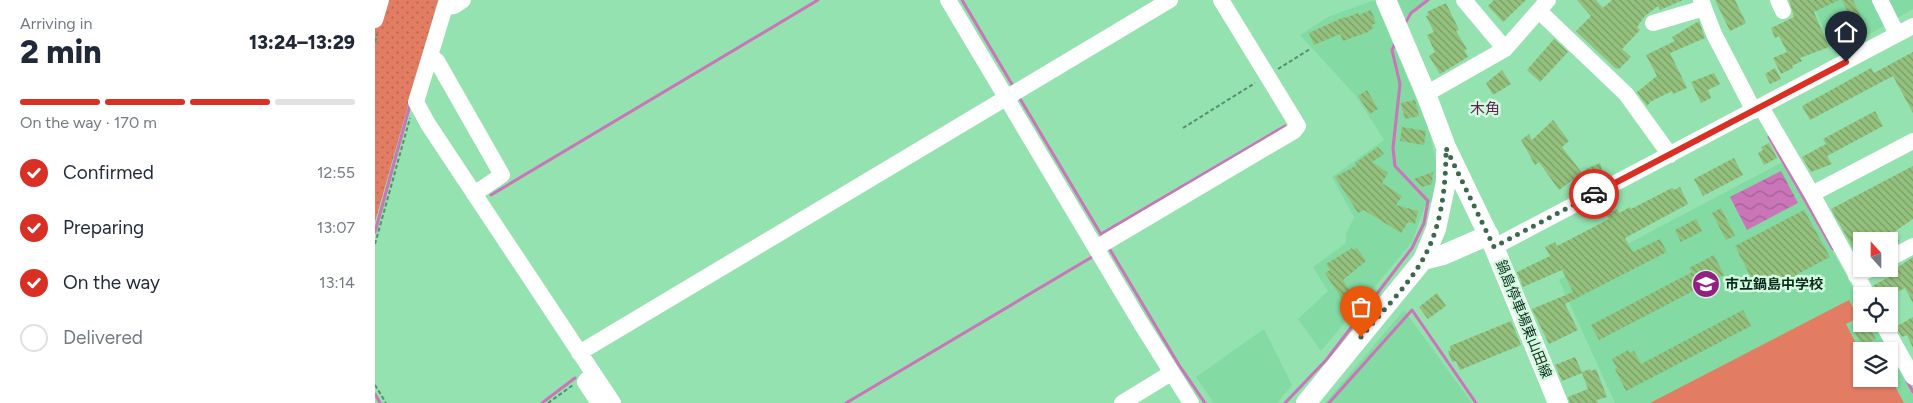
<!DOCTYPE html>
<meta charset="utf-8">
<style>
:root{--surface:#fff;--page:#f6f6f7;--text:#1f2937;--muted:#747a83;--line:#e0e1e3;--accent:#d93025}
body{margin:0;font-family:Figtree,"Noto Sans JP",sans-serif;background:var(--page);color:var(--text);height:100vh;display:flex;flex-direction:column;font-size:19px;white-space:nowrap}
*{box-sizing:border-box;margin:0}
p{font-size:16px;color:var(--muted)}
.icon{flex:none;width:28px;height:28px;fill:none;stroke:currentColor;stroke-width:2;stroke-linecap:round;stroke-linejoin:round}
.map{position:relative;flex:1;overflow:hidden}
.drawer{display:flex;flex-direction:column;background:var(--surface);width:375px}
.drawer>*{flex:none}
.needle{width:32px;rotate:339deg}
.buttons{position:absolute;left:1478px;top:232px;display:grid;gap:10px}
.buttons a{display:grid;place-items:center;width:45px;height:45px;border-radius:0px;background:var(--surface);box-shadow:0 1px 4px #0004;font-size:25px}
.pin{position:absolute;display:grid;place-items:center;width:42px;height:42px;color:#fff;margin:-51px -21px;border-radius:50% 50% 50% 0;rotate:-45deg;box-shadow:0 0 5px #0007}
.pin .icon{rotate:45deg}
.courier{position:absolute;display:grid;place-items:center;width:50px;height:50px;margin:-25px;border:4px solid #d93025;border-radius:50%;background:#fff;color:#222;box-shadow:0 1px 6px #0007}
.overview em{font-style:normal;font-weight:800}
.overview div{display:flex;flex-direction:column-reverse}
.overview{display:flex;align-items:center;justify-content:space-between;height:85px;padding:0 20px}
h1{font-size:32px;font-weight:800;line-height:38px}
.bar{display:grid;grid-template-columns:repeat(4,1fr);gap:8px 5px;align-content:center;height:60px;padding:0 20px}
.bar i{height:6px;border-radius:4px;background:var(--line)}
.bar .current{background:var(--accent)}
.bar p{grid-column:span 4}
ol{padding:0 20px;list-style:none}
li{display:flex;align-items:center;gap:15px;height:55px}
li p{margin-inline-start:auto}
li .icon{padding:5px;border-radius:50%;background:var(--accent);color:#fff;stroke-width:4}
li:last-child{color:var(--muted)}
li i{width:28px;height:28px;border:2px solid var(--line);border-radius:50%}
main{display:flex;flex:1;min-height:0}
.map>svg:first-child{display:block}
</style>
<main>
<section class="drawer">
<div class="overview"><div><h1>2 min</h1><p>Arriving in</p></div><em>13:24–13:29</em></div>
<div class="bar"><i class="current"></i><i class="current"></i><i class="current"></i><i></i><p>On the way · 170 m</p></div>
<ol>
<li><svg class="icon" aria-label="check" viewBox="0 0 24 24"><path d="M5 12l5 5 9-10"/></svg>Confirmed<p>12:55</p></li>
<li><svg class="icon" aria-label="check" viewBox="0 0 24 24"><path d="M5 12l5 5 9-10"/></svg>Preparing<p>13:07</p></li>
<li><svg class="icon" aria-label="check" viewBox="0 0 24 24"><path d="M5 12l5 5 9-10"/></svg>On the way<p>13:14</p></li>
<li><i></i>Delivered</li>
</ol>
</section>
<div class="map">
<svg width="1538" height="403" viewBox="0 0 1538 403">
<defs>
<pattern id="grass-dots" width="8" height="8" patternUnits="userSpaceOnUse" patternTransform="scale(1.25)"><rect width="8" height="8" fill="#e27d63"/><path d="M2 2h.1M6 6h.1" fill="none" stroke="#b56751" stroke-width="1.8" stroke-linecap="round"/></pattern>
<pattern id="water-waves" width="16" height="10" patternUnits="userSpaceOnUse" patternTransform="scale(1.25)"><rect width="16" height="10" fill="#ca75b8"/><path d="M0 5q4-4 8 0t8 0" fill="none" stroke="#a26095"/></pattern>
<pattern id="building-back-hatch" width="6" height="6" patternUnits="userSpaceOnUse" patternTransform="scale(1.25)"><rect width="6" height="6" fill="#94c17d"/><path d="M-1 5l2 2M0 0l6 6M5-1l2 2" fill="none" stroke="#779d66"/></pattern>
</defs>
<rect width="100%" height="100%" fill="#94e2af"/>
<path fill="#83daa3" d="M 1023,0 L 1052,0 L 1030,17 Z
M 1436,0 L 1538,0 L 1538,9 L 1460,54 Z
M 997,1 L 1000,1 L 1054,129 L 1062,168 L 1058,200 L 1050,206 L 1037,242 L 946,351 L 923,319 L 953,291 L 938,267 L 971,243 L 971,234 L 979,217 L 957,177 L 1009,140 L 981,96 L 925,35 L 953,17 Z
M 1408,162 L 1486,302 L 1486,324 L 1498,324 L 1514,351 L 1486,351 L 1486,379 L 1514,379 L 1514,351 L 1538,395 L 1538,403 L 1240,403 L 1184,280 Z
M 1029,310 L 1097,403 L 950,403 L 961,390 Z
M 889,329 L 917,385 L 902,403 L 839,403 L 821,377 Z"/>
<path fill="url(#grass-dots)" d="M 0,0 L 63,0 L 0,222 Z"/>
<path fill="#e27d63" d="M 1474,300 L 1483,318 L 1471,324 L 1486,353 L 1486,379 L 1514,379 L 1514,375 L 1529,403 L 1275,403 Z"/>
<path fill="url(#water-waves)" d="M 1406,171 L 1423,203 L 1372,230 L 1355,197 Z"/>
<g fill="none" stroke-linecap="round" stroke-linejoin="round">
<path stroke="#ca75b8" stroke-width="3" d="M 587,0 L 638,86
M 1029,25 L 1036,13 L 1053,0
M 644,97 L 727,236
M 1394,137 L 1458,249
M 116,195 L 443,0
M 0,232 L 35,105
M 726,234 L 910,126
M 734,248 L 804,365 L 830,403
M 1532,381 L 1538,392
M 0,394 L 5,403
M 167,403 L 200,378
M 471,403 L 717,257
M 910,403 L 952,359 L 1037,248 L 1049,223 L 1053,201 L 1020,166 L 1018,148 L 1025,84 L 1017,50 L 1021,42
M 954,403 L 1037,310 L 1101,403"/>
</g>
<path fill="url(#building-back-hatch)" d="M 1119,0 L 1151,0 L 1128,22 L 1113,6 Z
M 1202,0 L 1221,0 L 1228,8 L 1237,0 L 1308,0 L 1285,10 L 1283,6 L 1270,16 L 1262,27 L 1265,30 L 1247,49 L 1256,57 L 1244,69 L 1240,68 L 1201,31 L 1216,16 Z
M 1340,0 L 1360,0 L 1371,23 L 1355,31 Z
M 1414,0 L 1464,0 L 1439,12 L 1454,47 L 1425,58 L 1427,61 L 1417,66 L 1418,68 L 1406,74 L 1398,58 L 1412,52 L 1404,36 L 1400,38 L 1396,28 L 1419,17 Z
M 1467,0 L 1478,0 L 1492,29 L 1483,33 Z
M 1071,3 L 1084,30 L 1081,31 L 1092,49 L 1089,50 L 1093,57 L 1065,74 L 1054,56 L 1060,52 L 1052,35 L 1059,32 L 1051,16 L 1054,15 L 1052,12 Z
M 996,10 L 1001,23 L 997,25 L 998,28 L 993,32 L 968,41 L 965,34 L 939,45 L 934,33 L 969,17 L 970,18 L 983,13 L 984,15 Z
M 1324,21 L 1330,38 L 1295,53 L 1312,88 L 1298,94 L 1297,91 L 1275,102 L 1272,106 L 1262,92 L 1282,76 L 1271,55 L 1300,41 L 1297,37 Z
M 1179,39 L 1193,52 L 1165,82 L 1152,70 Z
M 1538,52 L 1538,113 L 1518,76 L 1435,120 L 1427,106 L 1496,68 L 1499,73 Z
M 1400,68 L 1406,79 L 1395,84 L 1390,74 Z
M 1127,70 L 1136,84 L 1118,95 L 1111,83 Z
M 1339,73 L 1345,84 L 1333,90 L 1336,98 L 1326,103 L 1316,82 Z
M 992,90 L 1003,109 L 995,114 L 983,96 Z
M 1040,100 L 1044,116 L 1030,119 L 1026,103 Z
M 1500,111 L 1508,126 L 1452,156 L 1457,164 L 1436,172 L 1427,157 L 1451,144 L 1448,139 Z
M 1178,120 L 1194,141 L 1187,147 L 1207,173 L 1184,190 L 1164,162 L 1160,165 L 1146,140 L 1154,134 L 1157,140 Z
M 1027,127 L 1051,131 L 1049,145 L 1025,141 Z
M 1394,143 L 1402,158 L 1389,165 L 1383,153 L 1388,150 L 1386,147 Z
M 1003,147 L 1009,154 L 997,162 L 1013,173 L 1007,183 L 1027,196 L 1021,205 L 1043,211 L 1040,224 L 1033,222 L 1026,233 L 989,210 L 983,213 L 960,177 L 982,165 L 980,163 Z
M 1359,158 L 1368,175 L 1328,196 L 1319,179 Z
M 1225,163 L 1228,173 L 1215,178 L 1211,169 Z
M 1538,166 L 1538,219 L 1519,232 L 1524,241 L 1515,247 L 1514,241 L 1486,241 L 1486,262 L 1456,209 Z
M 1058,172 L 1057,184 L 1047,187 L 1039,179 Z
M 1305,187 L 1313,204 L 1250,238 L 1258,252 L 1285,239 L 1292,252 L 1190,304 L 1203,330 L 1174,344 L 1157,309 L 1198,292 L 1187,270 L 1148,287 L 1142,272 L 1175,256 L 1170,247 L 1180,242 L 1182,246 L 1209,232 L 1234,219 L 1231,215 L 1242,209 L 1244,213 L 1255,207 L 1256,209 L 1297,188 L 1299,190 Z
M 1346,208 L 1360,236 L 1351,240 L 1337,213 Z
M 1429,210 L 1455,257 L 1385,294 L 1384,291 L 1377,294 L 1372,285 L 1378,281 L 1360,246 Z
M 1321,219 L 1327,231 L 1306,242 L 1300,230 Z
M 977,248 L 978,250 L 982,248 L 991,261 L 968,280 L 983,304 L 974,310 L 950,273 L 955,270 L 951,264 Z
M 1339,255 L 1349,275 L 1224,340 L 1216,325 L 1317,272 L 1314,268 Z
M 1538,257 L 1538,303 L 1530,288 L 1515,296 L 1503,296 L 1499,285 L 1522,273 L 1520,269 Z
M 1062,293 L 1071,306 L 1053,319 L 1044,307 Z
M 1368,310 L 1376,326 L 1251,391 L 1240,369 L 1242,368 L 1237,359 L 1253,350 L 1255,353 L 1259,351 L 1266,364 Z
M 1538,317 L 1538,348 L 1532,335 L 1527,337 L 1521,327 Z
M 1136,321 L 1146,345 L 1085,370 L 1081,361 L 1077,362 L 1073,351 L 1076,350 L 1075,346 Z
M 1491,324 L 1493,324 L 1501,339 L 1487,346 L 1479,330 Z
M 1200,357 L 1207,372 L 1215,369 L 1216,371 L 1221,369 L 1232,397 L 1222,400 L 1223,403 L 1195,403 L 1193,397 L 1213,389 L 1207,373 L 1187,381 L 1180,365 Z"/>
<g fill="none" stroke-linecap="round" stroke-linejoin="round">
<path stroke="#56906b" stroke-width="2" stroke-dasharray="4 2.5" stroke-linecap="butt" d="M 0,42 L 2,34
M 903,69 L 935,49
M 808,128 L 880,83
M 0,244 L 35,118
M 0,385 L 11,403
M 173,403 L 198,385"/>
<path stroke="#fff" stroke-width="16" d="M 72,0 L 41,102 L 53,124 L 238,403
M 573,0 L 765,322 L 816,403
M 1089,0 L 1130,49
M 1326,0 L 1339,34 L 1379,111
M 1403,0 L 1408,11
M 1505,0 L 1522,34
M 70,7 L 79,6 L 88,0
M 1164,11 L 1251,94 L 1295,155
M 0,20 L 6,0
M 1278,23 L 1329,8
M 55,56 L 62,61 L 127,175 L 99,194
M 1051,94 L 1130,49 L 1173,0
M 1386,107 L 1437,194 L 1493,296
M 1437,194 L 1538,141
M 1119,247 L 1538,26
M 721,248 L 919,131 L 923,126 L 846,0
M 1514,259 L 1538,246
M 1481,276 L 1495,269
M 1508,324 L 1538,377
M 204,353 L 795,0
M 217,374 L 210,382 L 224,403
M 747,403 L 796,373"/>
<path stroke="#fff" stroke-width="20" d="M 1011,0 L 1051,94 L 1071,147 L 1119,247 L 1183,403
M 1048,260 L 1068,255 L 1114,235
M 931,403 L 1048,260 L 1061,229 L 1071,182 L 1071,153"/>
</g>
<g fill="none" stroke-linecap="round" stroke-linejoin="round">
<path stroke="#3a6b4e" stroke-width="5" stroke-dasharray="0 9" d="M 986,337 C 1004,315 1035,283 1048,259 C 1067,226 1071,185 1071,148 L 1119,247 L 1219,194"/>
<path stroke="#d93025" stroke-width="6" d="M 1219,194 L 1471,62"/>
</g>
<defs>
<g id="school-disc" transform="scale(1.4375)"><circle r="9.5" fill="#922181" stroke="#d3f9df"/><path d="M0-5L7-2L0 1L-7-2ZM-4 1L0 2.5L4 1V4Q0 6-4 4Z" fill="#fff"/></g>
</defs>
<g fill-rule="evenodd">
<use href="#school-disc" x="1331" y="284"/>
</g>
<g text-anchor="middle" stroke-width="5" stroke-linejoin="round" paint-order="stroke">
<g font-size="14" font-weight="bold" fill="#0a2b19" stroke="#d3f9df" text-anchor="start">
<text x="1350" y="289">市立鍋島中学校</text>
</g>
<g font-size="14" fill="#0a2b19" stroke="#d3f9df">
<text transform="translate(1149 319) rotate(68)" y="5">鍋島停車場東山田線</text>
</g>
<g font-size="15" fill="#5d2653" stroke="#d3f9df">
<text x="1110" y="114">木角</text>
</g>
</g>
</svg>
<div class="buttons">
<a><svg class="needle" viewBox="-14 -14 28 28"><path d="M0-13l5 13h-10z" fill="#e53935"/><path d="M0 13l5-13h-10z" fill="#747a83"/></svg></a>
<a><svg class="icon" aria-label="locate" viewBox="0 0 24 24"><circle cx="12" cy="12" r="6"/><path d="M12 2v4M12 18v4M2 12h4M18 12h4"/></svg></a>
<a><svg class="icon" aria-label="layers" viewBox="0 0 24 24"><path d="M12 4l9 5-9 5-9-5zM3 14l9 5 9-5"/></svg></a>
</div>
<div class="pin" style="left:986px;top:337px;background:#ea580c"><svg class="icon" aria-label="bag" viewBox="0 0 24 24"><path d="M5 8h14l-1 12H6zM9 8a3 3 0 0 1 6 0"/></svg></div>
<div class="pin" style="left:1471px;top:62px;background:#1f2937"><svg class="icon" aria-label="home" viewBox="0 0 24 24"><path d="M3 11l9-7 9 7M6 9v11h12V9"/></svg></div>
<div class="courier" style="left:1219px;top:194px"><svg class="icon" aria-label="car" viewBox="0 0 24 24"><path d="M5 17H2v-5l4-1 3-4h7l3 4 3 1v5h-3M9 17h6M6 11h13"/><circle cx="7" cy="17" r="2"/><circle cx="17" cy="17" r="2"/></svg></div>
</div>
</main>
